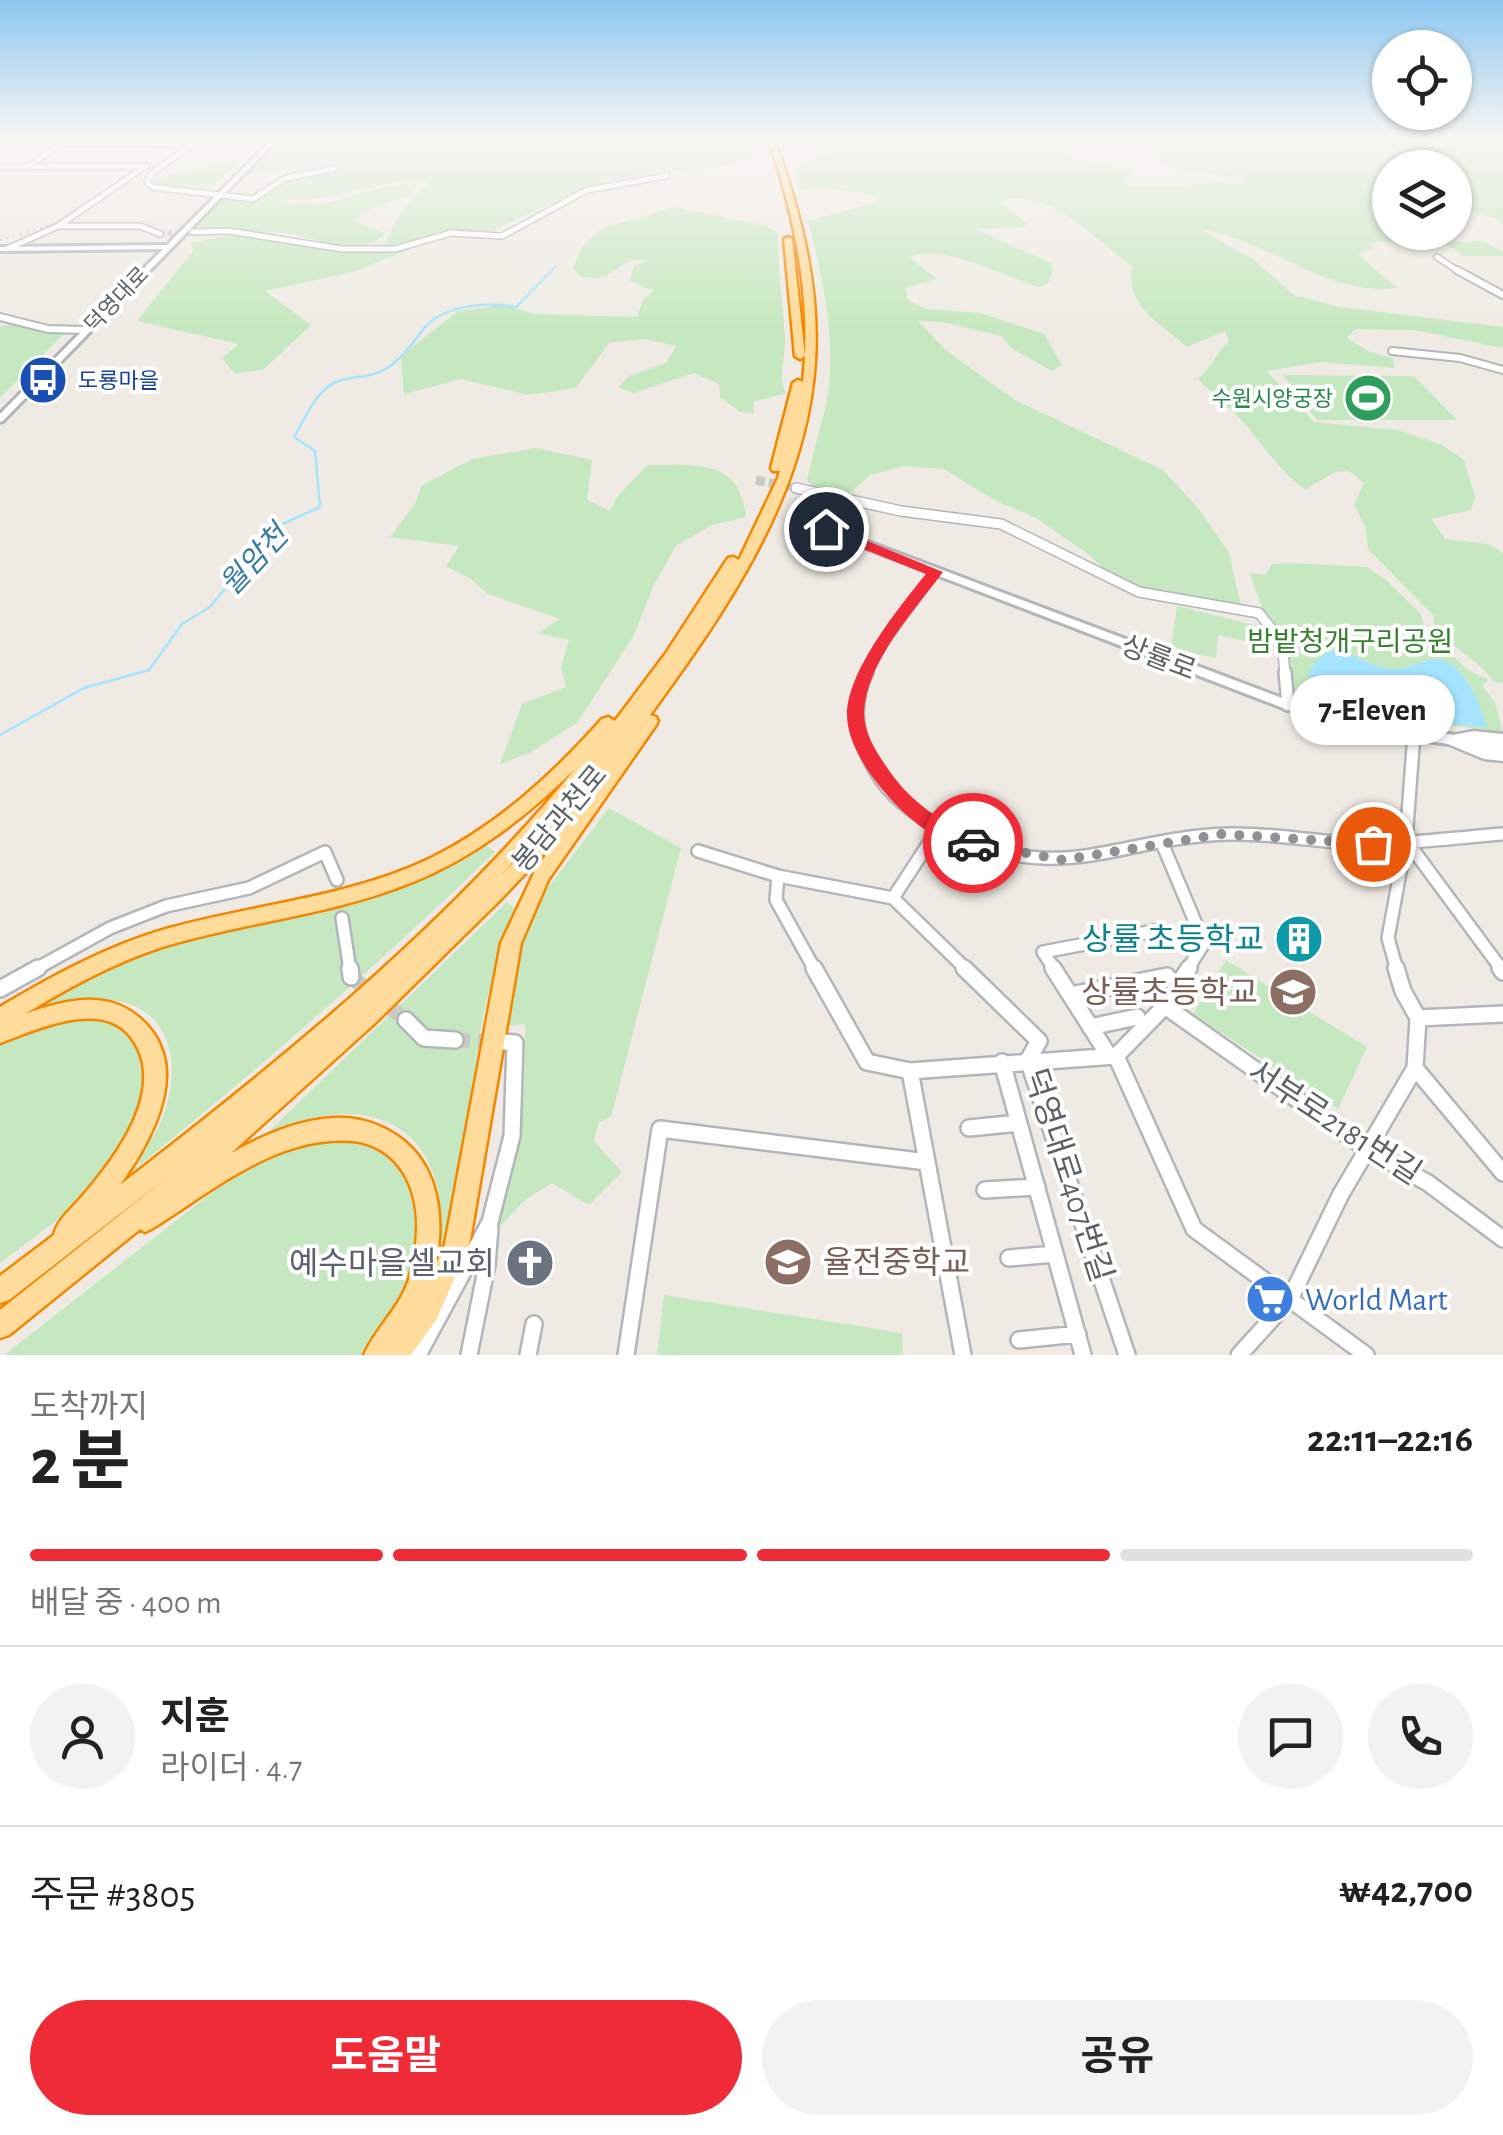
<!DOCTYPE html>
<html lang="ko">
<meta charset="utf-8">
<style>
:root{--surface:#fff;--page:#f2f2f2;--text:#222;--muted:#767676;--line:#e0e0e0;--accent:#ef2b37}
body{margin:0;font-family:"Alegreya Sans","Noto Sans KR",sans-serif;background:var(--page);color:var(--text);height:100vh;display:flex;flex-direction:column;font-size:38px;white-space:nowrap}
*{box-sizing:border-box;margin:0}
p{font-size:32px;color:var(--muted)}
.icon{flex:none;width:55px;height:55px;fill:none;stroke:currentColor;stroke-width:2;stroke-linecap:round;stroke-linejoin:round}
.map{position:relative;height:1355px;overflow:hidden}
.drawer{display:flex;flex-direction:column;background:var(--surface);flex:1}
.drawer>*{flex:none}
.fabs{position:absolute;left:1372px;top:30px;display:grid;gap:20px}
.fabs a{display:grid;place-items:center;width:100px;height:100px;border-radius:50%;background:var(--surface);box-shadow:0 2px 8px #0004;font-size:50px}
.pin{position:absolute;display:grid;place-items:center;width:85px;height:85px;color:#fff;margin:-42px;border:5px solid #fff;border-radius:50%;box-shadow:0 2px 10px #0007}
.courier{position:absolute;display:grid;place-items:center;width:100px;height:100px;margin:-50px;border:8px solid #ef2b37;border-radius:50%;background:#fff;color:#222;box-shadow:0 2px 12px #0007}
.bubble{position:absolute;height:70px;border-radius:35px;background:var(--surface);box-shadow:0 2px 8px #0004;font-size:32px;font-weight:700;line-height:70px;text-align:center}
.overview em{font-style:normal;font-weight:700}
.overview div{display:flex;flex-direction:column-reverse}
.overview{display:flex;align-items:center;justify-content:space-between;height:170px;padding:0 30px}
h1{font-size:65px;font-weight:700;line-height:75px}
.bar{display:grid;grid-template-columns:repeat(4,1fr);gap:15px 10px;align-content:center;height:120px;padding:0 30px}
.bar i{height:12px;border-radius:8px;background:var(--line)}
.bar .selected{background:var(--accent)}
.bar p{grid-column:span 4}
.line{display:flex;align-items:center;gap:25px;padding:0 30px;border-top:2px solid var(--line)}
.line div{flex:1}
.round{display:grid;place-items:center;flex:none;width:105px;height:105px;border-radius:52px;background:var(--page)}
.action{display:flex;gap:20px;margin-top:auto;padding:20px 30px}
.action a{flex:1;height:115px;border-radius:60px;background:var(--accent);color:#fff;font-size:40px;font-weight:700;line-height:115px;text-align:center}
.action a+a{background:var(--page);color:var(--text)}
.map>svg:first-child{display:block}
</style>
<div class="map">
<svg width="1503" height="1355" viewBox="0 0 1503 1355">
<rect width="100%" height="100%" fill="#efebe4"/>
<path fill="#c6e8c0" d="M 299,138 L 628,138 L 638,146 L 653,142 L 654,138 L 751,138 L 755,155 L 724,166 L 655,172 L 591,185 L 479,237 L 440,237 L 353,272 L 265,291 L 311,325 L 264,369 L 235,374 L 222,358 L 239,344 L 137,321 L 194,250 L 189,243 L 234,235 L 272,237 L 309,246 L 384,248 C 392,222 410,199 431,181 L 399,181 L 319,199 L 277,200 C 320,218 373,181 418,184 L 410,195 L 362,212 L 357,222 L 385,234 C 357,260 317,237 286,233 C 273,231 259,235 246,233 C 227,230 211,228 191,229 L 220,199 L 264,201 L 260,198 L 290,179 L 340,169 L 338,163 L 246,175 L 280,144 Z
M 871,138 L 1063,138 L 1060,150 C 1082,162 1107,165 1131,170 L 1123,183 L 1135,187 L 1243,182 L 1241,175 L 1225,177 L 1162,165 L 1153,151 L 1135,147 L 1143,140 L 1442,138 L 1503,145 L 1503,225 L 1497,219 L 1455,207 L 1455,168 L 1390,168 L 1390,192 L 1379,193 L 1390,197 L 1390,232 L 1436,233 L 1458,242 L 1484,241 L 1503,252 L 1503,256 L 1462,256 C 1444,234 1394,242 1368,243 L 1373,248 L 1358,254 L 1397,288 C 1329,298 1268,239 1202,230 L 1254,260 L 1294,295 L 1339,307 L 1503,327 L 1503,348 L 1415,330 L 1355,329 L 1347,338 L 1370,352 L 1393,358 L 1394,368 L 1320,362 L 1267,371 L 1314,422 L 1398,430 L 1442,445 L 1464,460 L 1475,497 L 1471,510 L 1432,519 L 1445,539 L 1488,544 L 1503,553 L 1503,683 L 1494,682 C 1484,666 1451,643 1434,632 L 1434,616 L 1368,549 L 1366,528 L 1354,505 L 1364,483 L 1349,471 L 1335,472 L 1306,489 C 1291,484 1262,445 1251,431 C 1236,412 1214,396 1198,379 C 1211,367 1216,354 1229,341 L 1225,331 L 1187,347 C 1160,323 1124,305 1132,266 C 1097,242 1045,183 1000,202 L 1028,224 L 1019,228 L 975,229 L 1051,263 L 1053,270 L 1049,282 L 1040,287 C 1001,276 949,244 909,257 L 937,279 L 905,288 L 907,299 L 925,309 L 980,313 L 1044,334 L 1062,365 L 1052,371 L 1011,348 L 1001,336 L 943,322 L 918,321 L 947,351 L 1015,400 L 1163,470 L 1199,509 L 1229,553 L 1241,606 L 1158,594 L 1113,577 L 1088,554 L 1036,518 L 994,500 L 944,469 L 904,466 L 870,475 L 849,494 L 816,488 L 807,481 C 812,455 820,431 826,405 C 838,344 823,279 808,221 L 874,203 L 877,196 L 825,188 L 799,190 L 794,169 L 817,156 L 854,149 Z
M 243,159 L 212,187 L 161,185 L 153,179 Z
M 674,207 L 766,226 L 778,233 C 777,269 783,302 785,338 C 786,356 777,377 786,393 L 753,402 L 754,413 L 740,412 L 720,397 L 719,384 L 694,373 L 634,393 L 618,387 L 629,376 L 666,363 L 676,346 L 645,339 L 609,343 L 576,388 L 528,395 L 461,379 L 404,394 L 401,356 L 458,311 L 503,305 L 536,314 L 637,317 L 643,300 L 654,291 L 630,281 L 634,266 L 647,261 C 617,254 617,286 579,276 L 573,268 L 583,246 L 601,229 Z
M 8,324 L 64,334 L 0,398 L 0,327 Z
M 1283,375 L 1414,376 L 1457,420 L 1317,420 Z
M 536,448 L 592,460 L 587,500 L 610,511 L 616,498 L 647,465 C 693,465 741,457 746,517 L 712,525 L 676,546 L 653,587 L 634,635 L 577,723 L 531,752 L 500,764 L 522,704 L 566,687 L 561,667 L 569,640 L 538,633 L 560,619 L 488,594 L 471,579 L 446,566 L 459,546 L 390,537 L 415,504 L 422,485 L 473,459 Z
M 1292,563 L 1367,567 L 1385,579 L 1420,613 L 1427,632 L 1468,670 L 1489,680 L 1482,685 L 1495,703 L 1503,732 L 1355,714 L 1281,690 C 1284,645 1262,614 1250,573 L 1265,575 L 1272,564 Z
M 1177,606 L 1258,626 L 1257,644 L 1218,635 L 1216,658 L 1171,648 Z
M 609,808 L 681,848 L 611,1117 L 599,1122 L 594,1141 L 622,1172 L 589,1205 L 552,1183 L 525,1200 L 498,1229 C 516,1158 527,1099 525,1024 L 505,1026 L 520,946 L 544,893 Z
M 485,844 L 495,852 C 376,967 253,1074 125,1177 C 137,1159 154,1139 162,1119 C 188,1052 162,988 81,1002 C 54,1006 26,1018 0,1025 L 80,979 L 155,948 L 361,900 Z
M 507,902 L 519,912 C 468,1005 477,1116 454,1217 C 449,1236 439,1255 433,1274 C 435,1257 441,1238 441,1220 C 440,1151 401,1107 329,1115 C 307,1117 284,1128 263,1137 Z
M 1226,960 L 1367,1047 L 1338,1109 L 1193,1014 Z
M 81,1019 L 121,1025 L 145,1046 L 145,1101 L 117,1163 L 81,1202 L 0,1263 L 0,1043 L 47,1024 Z
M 317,1139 C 391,1139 381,1142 423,1199 L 415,1278 L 375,1344 L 362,1355 L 4,1355 L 232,1177 L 282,1148 Z
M 664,1295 L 902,1333 L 903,1355 L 657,1355 Z"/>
<path fill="#a5e4ff" d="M 1330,651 C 1353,651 1368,666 1390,669 C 1402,671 1417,663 1429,660 C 1461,652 1480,704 1487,727 C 1448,724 1336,715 1310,692 C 1307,670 1311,663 1330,651 Z"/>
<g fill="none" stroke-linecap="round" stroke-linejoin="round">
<path stroke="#a5e4ff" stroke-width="2.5" d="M 265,540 L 280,525 L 320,507 L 315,451 L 294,437 C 305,419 316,390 336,382 C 351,376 369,378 382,371 C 397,363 412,345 421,332 C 441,304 486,302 516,307 L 556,266
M 0,735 L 84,688 L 149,670 L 182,624 L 210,607 L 260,546"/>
<path stroke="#cac9c4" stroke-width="5" stroke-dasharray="5 2.5" stroke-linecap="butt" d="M 160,234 L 189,232"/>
<path stroke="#cac9c4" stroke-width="9" stroke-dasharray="9 4" stroke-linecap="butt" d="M 756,480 L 796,488"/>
<path stroke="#cac9c4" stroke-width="15" stroke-dasharray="15 8" stroke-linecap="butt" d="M 351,977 L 406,1020
M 455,1040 L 494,1042"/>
<g stroke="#b2b6ba" stroke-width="8">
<path id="minor-far4" d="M 202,138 L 152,173 L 147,182 L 152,187 L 253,199 L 286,178 L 333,169
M 60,143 L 194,144
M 29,166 L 63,142
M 0,167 L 146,166
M 59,226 L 140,226 L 160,234
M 192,232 L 229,231 L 342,249 L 395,249 L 451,233 L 502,236 L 587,190 L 666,176
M 7,249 L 58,226 L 146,166
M 1437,257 L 1461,273"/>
</g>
<g stroke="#b2b6ba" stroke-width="10">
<path id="minor-far3" d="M 1457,270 L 1503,295
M 0,317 L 48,329 L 86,330
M 1392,351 L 1460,358 L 1503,370"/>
</g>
<g stroke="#b2b6ba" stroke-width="12">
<path id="minor-far2" d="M 796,488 L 901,511 L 1001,524 L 1139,592 L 1259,613 L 1282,642 L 1285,674
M 259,542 L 268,543
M 866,674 L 885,640 L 935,572"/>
</g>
<g stroke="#b2b6ba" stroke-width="16">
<path id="minor-far1" d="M 867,672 C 850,707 857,740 876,772 C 891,798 920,818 946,831 C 1063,889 1116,837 1229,834 C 1270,833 1310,841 1351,843 C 1401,845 1452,838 1503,834
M 1285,672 L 1288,705
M 938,829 L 893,898 L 967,970
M 1406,840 L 1502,970
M 1162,843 L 1204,943 L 1187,970
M 698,851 L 778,876 L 893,898
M 778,876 L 776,900 L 815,970
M 342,918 L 350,970
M 34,970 L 110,928 L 166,906 L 249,888 L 325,852 L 337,880
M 1055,970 L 1043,952 L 1159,930
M 1397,970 L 1388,938 L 1406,840 L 1414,734"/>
</g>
<g stroke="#b2b6ba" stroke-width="20">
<path id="minor" d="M 350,968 L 351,977
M 814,968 L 867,1062 L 910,1071 L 1116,1056
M 964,968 L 1039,1041 L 1028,1060 L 1127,1355
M 1053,968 L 1109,1056
M 1189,968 L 1165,1006 L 1116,1056 L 1194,1229 L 1366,1355
M 1396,968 L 1403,991 L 1418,1018
M 1500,968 L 1503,972
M 0,989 L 38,968
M 1070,995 L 1167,976
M 1165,1006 L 1367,1149 L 1428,1183 L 1503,1239
M 1418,1018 L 1415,1068 L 1503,1173
M 1418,1018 L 1503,1014
M 406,1020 L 424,1038 L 455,1040
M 1090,1027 L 1137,1017
M 1002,1062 L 1083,1355
M 910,1071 L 963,1355
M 969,1128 L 1019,1123
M 985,1190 L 1037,1187
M 1009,1258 L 1055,1254
M 1019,1340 L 1078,1334
M 418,1355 L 490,1222 L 512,1136 L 515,1043 L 504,1042
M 469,1355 L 487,1265 L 490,1228
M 528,1355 L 534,1324
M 626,1355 L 660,1129 L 927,1162
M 1239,1355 L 1290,1299 L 1341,1194 L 1415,1068"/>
</g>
<g stroke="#b2b6ba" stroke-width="6">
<path id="tertiary" d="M 273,138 L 279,138 L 3,421 L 0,422 L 0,414 L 163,249 L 0,251 L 0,247 L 167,245 Z
M 826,526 L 1290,701 L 1414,729 L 1503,742 L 1503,752 L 1414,739 L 1283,708 L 822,531 L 822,527 Z"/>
</g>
<g stroke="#b1b6ba" stroke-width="5">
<path id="secondary" d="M 1474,731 L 1503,734 L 1503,744 L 1472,742 L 1486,748 L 1503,749 L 1503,761 L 1484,759 L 1448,744 L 1446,740 L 1448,736 Z"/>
</g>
<g stroke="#f48600" stroke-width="5">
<path id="trunk" d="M 768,138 L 774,138 C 800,210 820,285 815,361 C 807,495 726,611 650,715 L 656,717 L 658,721 L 656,725 L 548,880 L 521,943 L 469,1246 L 436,1320 L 411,1355 L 364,1355 C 376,1327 402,1306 410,1276 C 419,1242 422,1202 403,1172 C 392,1154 373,1143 353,1141 C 277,1135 214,1190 153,1228 L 145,1232 L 140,1229 L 9,1335 L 0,1338 L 0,1310 L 170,1175 L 9,1300 L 0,1303 L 0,1276 L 54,1235 C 57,1219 75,1206 85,1193 C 119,1153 169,1085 130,1036 C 101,999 35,1030 0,1043 L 0,1007 C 52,976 107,946 166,929 C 254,904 348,898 431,858 C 498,825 553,774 602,719 L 608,717 L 615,721 L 666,653 L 728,558 L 733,557 L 739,560 L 778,478 L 780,471 L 773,471 L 771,468 L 793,383 L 798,380 L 803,382 C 812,298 795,217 768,138 ZM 575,769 C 444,928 282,1060 120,1185 C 142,1154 167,1112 166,1073 C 166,1058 160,1041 151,1030 C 117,987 70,998 25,1014 C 68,988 113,963 162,947 C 244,922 332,915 413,882 C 475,857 527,816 575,769 ZM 582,784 C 557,816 530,846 501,875 ZM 556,841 L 535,871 L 501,943 L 445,1244 L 436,1264 C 446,1208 436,1150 379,1126 C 365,1120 349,1117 333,1118 C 297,1120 262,1136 231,1153 L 374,1024 L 499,901 Z
M 788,237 L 792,239 L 805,356 L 800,359 L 795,356 L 784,239 Z"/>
</g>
<use href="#minor-far4" stroke="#fff" stroke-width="5"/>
<use href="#minor-far3" stroke="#fff" stroke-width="6"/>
<use href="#minor-far2" stroke="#fff" stroke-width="9"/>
<use href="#minor-far1" stroke="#fff" stroke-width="11"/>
<use href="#minor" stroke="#fff" stroke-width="15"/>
<use href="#tertiary" fill="#fff" fill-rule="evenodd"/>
<use href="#secondary" fill="#fff" fill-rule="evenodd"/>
<use href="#trunk" fill="#ffdc9b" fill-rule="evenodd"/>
<path stroke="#b3b4b5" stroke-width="2.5" stroke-dasharray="1 6" stroke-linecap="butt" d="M 0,240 L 54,224 L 120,181"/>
</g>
<linearGradient id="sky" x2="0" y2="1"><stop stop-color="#8dc7f1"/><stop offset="0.42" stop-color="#f8f6f3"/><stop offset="1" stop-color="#f8f6f3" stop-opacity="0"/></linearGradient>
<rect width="1503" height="328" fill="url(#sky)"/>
<path fill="#ef2b37" d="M 821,526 L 831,526 L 943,572 C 914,611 866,662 864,713 C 864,734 877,753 888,769 C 911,803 942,823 980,838 L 980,849 L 973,851 C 959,846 942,841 930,833 C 897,812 847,757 847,715 C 847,671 900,606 926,574 L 821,532 Z"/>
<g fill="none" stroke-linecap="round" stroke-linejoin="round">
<path stroke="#8f9292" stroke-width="10" stroke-dasharray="0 18" d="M 973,843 L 1063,860 L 1222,834 L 1373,844"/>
</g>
<defs>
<g id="bus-disc" transform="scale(2.5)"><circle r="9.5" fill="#1a4fb4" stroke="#fff"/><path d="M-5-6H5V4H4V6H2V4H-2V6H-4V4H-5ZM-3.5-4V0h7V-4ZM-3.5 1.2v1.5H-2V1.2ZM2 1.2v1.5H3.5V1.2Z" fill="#fff"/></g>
<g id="stadium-disc" transform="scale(2.5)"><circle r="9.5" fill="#2e9e5b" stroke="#fff"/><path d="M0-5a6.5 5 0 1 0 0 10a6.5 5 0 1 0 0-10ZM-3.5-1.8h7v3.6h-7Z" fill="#fff"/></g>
<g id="building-disc" transform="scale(2.5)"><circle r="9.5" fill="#0f9aa8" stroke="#fff"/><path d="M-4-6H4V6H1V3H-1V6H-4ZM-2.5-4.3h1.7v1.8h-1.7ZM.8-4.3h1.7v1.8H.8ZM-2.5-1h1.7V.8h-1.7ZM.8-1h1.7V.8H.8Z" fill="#fff"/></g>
<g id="school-disc" transform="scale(2.5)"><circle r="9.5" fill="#8d6e63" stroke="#fff"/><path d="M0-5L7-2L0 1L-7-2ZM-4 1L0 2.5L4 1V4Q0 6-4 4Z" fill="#fff"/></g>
<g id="church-disc" transform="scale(2.5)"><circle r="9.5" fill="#6b7280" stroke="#fff"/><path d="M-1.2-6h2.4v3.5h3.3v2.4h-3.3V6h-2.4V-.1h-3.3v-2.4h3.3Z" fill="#fff"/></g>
<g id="supermarket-disc" transform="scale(2.5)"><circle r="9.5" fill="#3f7fe0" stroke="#fff"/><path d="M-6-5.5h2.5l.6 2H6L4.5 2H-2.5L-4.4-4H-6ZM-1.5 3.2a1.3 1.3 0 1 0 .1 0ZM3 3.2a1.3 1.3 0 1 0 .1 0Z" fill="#fff"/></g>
</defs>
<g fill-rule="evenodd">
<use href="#bus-disc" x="43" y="380"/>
<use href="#stadium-disc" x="1368" y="398"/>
<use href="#building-disc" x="1299" y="939"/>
<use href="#school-disc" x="1293" y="992"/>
<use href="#school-disc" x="788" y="1262"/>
<use href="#church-disc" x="530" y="1263"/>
<use href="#supermarket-disc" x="1270" y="1299"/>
</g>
<g text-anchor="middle" stroke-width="8" stroke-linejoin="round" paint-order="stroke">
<g font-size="22" fill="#5c6266" stroke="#fff">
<text transform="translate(116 299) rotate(-46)" y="8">덕영대로</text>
</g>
<g font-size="22" fill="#164399" stroke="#fff" text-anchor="start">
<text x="78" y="388">도룡마을</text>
</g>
<g font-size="22" fill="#27864d" stroke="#fff" text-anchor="end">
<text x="1333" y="406">수원시양궁장</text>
</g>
<g font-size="28" fill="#388130" stroke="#fff">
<text x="1350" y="651">밤밭청개구리공원</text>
</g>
<g font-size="28" fill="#5c6266" stroke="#fff">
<text transform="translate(1159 657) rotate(21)" y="10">상률로</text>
<text transform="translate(559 818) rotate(-50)" y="10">봉담과천로</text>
</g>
<g font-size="30" font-style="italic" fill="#397ba3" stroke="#fff">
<text transform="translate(254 560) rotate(-47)" y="10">월암천</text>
</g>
<g font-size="32" fill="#0d838f" stroke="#fff" text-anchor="end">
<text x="1264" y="950">상률 초등학교</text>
</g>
<g font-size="32" fill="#785e54" stroke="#fff" text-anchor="end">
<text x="1258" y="1003">상률초등학교</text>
<text x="823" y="1273" text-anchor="start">율전중학교</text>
</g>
<g font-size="32" fill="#5c6266" stroke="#fff">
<text transform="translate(1335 1122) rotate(33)" y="11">서부로2181번길</text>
<text transform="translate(1069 1175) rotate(72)" y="11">덕영대로407번길</text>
</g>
<g font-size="32" fill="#5b616d" stroke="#fff" text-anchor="end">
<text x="495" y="1274">예수마을셀교회</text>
</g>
<g font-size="32" fill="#366cbe" stroke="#fff" text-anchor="start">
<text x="1305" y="1310">World Mart</text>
</g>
</g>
</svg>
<div class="fabs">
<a><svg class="icon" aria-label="locate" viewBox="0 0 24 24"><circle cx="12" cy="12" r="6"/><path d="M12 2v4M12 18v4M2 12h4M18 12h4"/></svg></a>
<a><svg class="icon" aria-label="layers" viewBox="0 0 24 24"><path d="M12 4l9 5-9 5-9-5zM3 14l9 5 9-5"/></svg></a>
</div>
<div class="pin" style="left:1373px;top:844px;background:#ea580c"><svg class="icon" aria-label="bag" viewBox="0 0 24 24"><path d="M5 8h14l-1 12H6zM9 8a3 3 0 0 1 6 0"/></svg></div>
<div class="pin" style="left:826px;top:529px;background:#1f2937"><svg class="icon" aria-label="home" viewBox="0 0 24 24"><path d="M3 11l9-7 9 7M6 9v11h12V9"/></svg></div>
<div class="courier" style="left:973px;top:843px"><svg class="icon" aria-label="car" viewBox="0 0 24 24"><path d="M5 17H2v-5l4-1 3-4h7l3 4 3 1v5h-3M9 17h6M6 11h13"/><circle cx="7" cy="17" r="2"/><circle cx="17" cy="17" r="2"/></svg></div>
<div class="bubble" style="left:1290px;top:675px;width:165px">7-Eleven</div>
</div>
<section class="drawer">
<div class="overview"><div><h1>2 분</h1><p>도착까지</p></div><em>22:11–22:16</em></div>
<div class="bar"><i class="selected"></i><i class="selected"></i><i class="selected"></i><i></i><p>배달 중 · 400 m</p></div>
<div class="line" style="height:180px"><a class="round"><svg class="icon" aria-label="person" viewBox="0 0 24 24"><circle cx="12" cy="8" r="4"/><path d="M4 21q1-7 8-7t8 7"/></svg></a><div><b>지훈</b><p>라이더 · 4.7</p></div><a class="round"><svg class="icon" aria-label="chat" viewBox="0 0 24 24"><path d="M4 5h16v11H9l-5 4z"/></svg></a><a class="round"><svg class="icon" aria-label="phone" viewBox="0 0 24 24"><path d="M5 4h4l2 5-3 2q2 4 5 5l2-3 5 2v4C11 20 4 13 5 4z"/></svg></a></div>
<div class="line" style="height:130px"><div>주문 #3805</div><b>₩42,700</b></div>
<div class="action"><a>도움말</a><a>공유</a></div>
</section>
